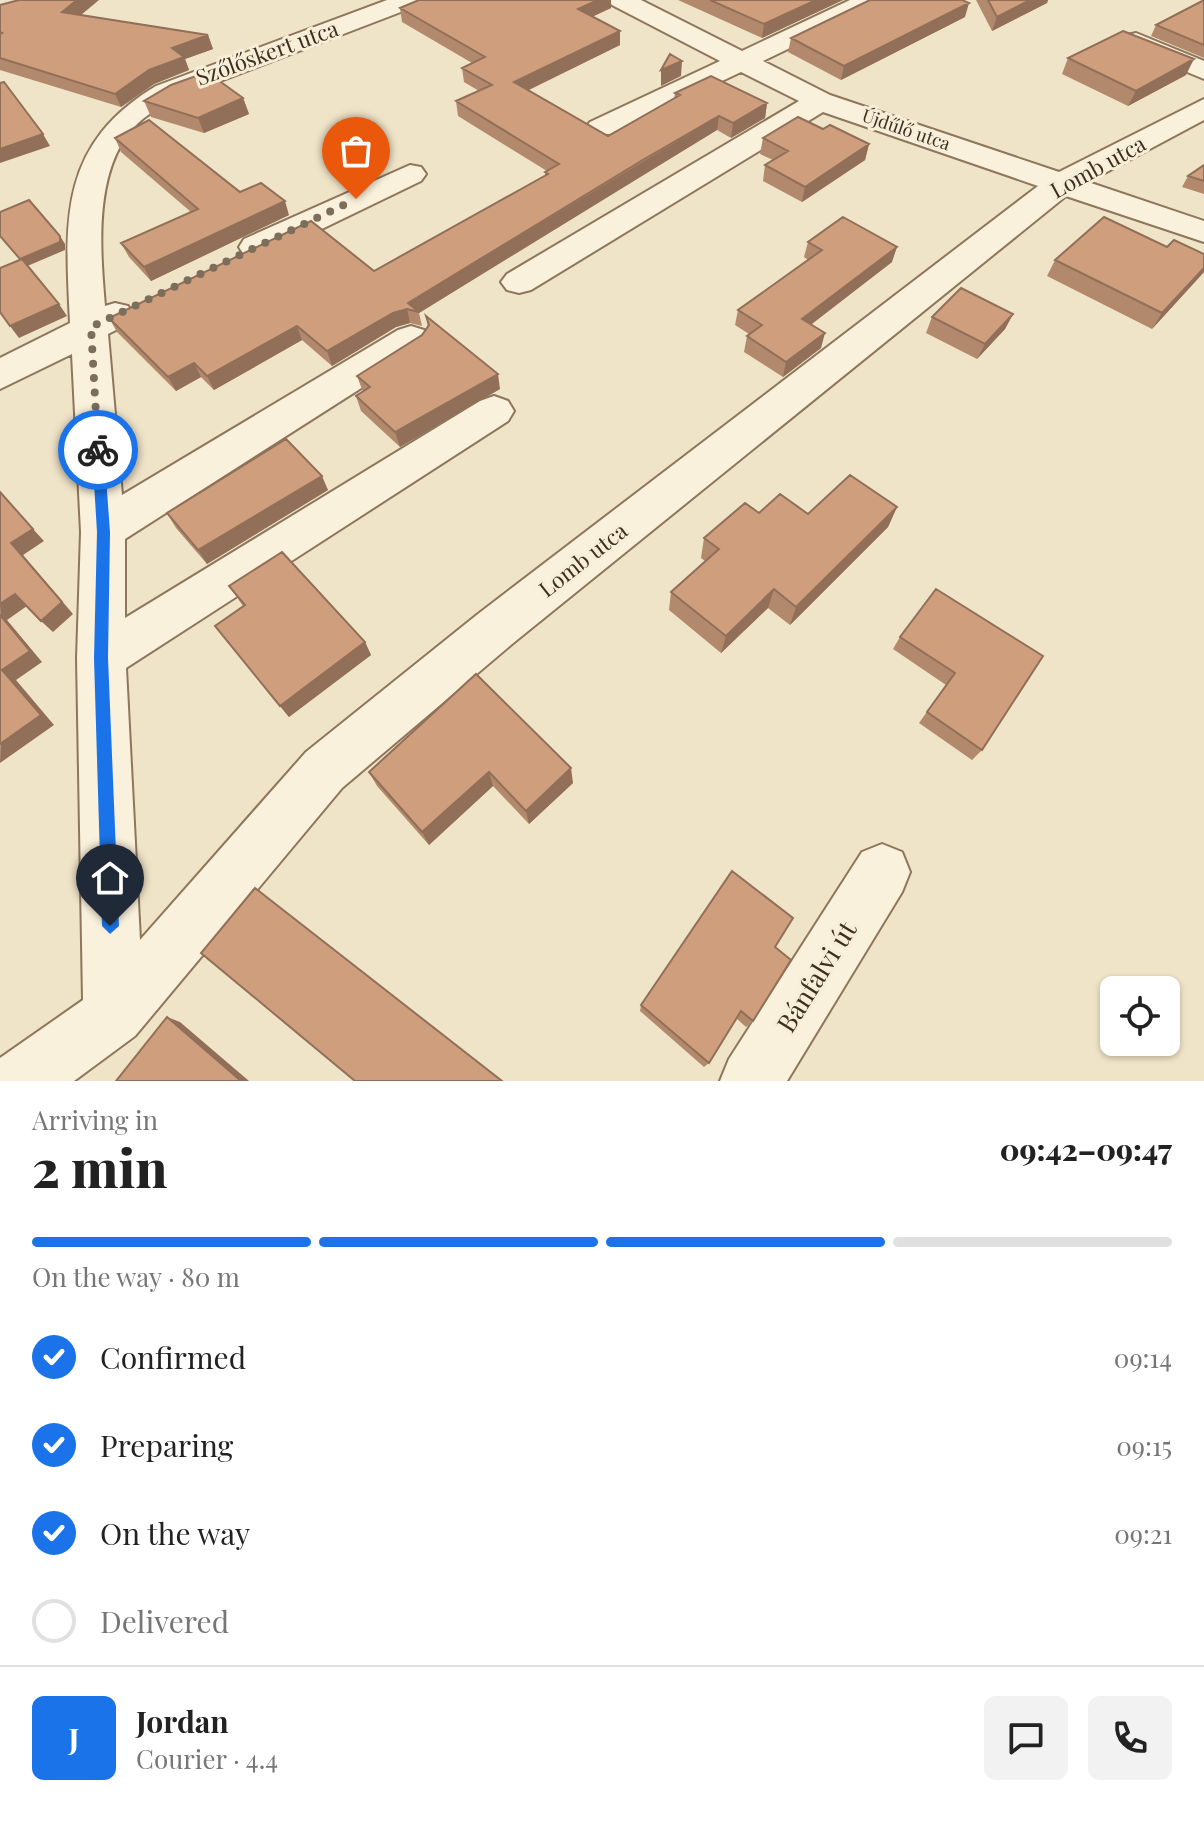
<!DOCTYPE html>
<meta charset="utf-8">
<style>
:root{--surface:#fff;--page:#f2f2f2;--text:#222;--muted:#767676;--line:#e0e0e0;--accent:#1a73e8}
body{margin:0;font-family:"Playfair Display",serif;background:var(--page);color:var(--text);height:100vh;display:flex;flex-direction:column;font-size:30px;white-space:nowrap}
*{box-sizing:border-box;margin:0}
p{font-size:26px;color:var(--muted)}
.icon{flex:none;width:44px;height:44px;fill:none;stroke:currentColor;stroke-width:2;stroke-linecap:round;stroke-linejoin:round}
.map{position:relative;height:1081px;overflow:hidden}
.details{display:flex;flex-direction:column;background:var(--surface);flex:1}
.details>*{flex:none}
.controls{position:absolute;left:1100px;top:976px;display:grid;gap:16px}
.controls a{display:grid;place-items:center;width:80px;height:80px;border-radius:12px;background:var(--surface);box-shadow:0 2px 6px #0004;font-size:40px}
.pin{position:absolute;display:grid;place-items:center;width:68px;height:68px;color:#fff;margin:-82px -34px;border-radius:50% 50% 50% 0;rotate:-45deg;box-shadow:0 0 8px #0007}
.pin .icon{rotate:45deg}
.courier{position:absolute;display:grid;place-items:center;width:80px;height:80px;margin:-40px;border:6px solid #1a73e8;border-radius:50%;background:#fff;color:#222;box-shadow:0 2px 10px #0007}
.summary em{font-style:normal;font-weight:800}
.summary div{display:flex;flex-direction:column-reverse}
.summary{display:flex;align-items:center;justify-content:space-between;height:136px;padding:0 32px}
h1{font-size:52px;font-weight:800;line-height:60px}
.bar{display:grid;grid-template-columns:repeat(4,1fr);gap:12px 8px;align-content:center;height:96px;padding:0 32px}
.bar i{height:10px;border-radius:6px;background:var(--line)}
.bar .current{background:var(--accent)}
.bar p{grid-column:span 4}
.line{display:flex;align-items:center;gap:20px;padding:0 32px;border-top:2px solid var(--line)}
.line div{flex:1}
.round{display:grid;place-items:center;flex:none;width:84px;height:84px;border-radius:12px;background:var(--page)}
ol{padding:0 32px;list-style:none}
li{display:flex;align-items:center;gap:24px;height:88px}
li p{margin-inline-start:auto}
li .icon{padding:8px;border-radius:50%;background:var(--accent);color:#fff;stroke-width:4}
li:last-child{color:var(--muted)}
li i{width:44px;height:44px;border:4px solid var(--line);border-radius:50%}
.map>svg:first-child{display:block}
</style>
<div class="map">
<svg width="1204" height="1081" viewBox="0 0 1204 1081">
<rect width="100%" height="100%" fill="#f0e4c8"/>
<g fill="none" stroke-linecap="round" stroke-linejoin="round">
<g stroke="#8d765c" stroke-width="4">
<path id="minor" d="M 387,0 L 423,0 L 419,5 L 176,98 C 166,104 154,110 144,118 C 92,159 100,247 105,306 L 115,303 L 128,306 L 133,315 L 128,324 L 108,334 L 122,495 L 398,330 L 411,326 L 424,330 L 430,339 L 424,348 L 125,539 L 125,618 L 480,401 L 494,396 L 508,401 L 514,411 L 508,421 L 126,668 L 140,940 L 306,752 L 478,614 L 1038,186 L 823,112 L 531,290 L 519,293 L 507,290 L 501,282 L 507,274 L 799,101 L 741,72 L 610,134 L 590,134 L 585,128 L 590,122 L 720,61 L 612,5 L 608,0 L 641,0 L 742,51 L 850,0 L 883,0 L 879,5 L 763,61 L 830,95 L 1059,172 L 1204,99 L 1204,120 L 1088,182 L 1204,221 L 1204,242 L 1066,196 L 512,644 L 342,788 L 135,1036 L 74,1081 L 0,1081 L 0,1058 L 83,1000 L 77,658 L 81,532 L 72,354 L 0,389 L 0,358 L 70,323 C 65,221 58,145 156,86 Z
M 1136,33 L 1204,61 L 1204,79 L 1127,47 L 1123,41 L 1127,35 Z
M 410,165 L 421,167 L 426,174 L 421,181 L 268,255 L 256,258 L 244,255 L 239,247 L 244,239 Z
M 882,844 L 902,852 L 910,872 L 902,892 L 787,1081 L 720,1081 L 729,1059 L 862,852 Z"/>
</g>
<use href="#minor" fill="#faf1dc" fill-rule="evenodd"/>
</g>
<path fill="#b2896c" d="M 678,0 L 843,0 L 762,38 Z
M 976,0 L 1048,0 L 1047,3 L 992,31 Z
M 1204,0 L 1204,58 L 1151,36 L 1156,25 Z
M 0,5 L 81,15 L 208,35 L 213,49 L 185,59 L 189,70 L 154,84 L 121,107 L 0,70 Z
M 400,8 L 611,8 L 593,16 L 620,45 L 529,90 L 608,136 L 674,99 L 675,93 L 767,103 L 765,118 L 731,138 L 717,130 L 641,176 L 419,313 L 422,326 L 410,323 L 396,327 L 332,366 L 302,340 L 214,390 L 201,377 L 176,391 L 117,332 L 109,318 L 374,271 L 545,176 L 545,172 L 547,171 L 458,116 L 456,101 L 479,91 L 464,82 L 462,68 L 472,63 L 402,22 Z
M 965,17 L 841,80 L 788,52 L 791,38 Z
M 1068,58 L 1186,75 L 1128,106 L 1062,74 Z
M 243,98 L 249,114 L 204,133 L 151,117 L 144,101 Z
M 823,129 L 869,144 L 865,160 L 802,202 L 763,181 L 765,165 L 773,160 L 760,154 L 763,138 Z
M 115,138 L 240,192 L 289,215 L 151,281 L 129,257 L 121,243 L 191,212 L 121,152 Z
M 1204,165 L 1204,194 L 1182,187 L 1188,176 Z
M 808,242 L 892,262 L 811,324 L 821,348 L 783,377 L 744,352 L 747,336 L 749,334 L 735,325 L 738,310 L 808,260 L 804,257 Z
M 1167,247 L 1204,254 L 1204,272 L 1152,329 L 1047,276 L 1055,260 Z
M 1013,314 L 1005,329 L 977,359 L 926,333 L 932,317 Z
M 426,316 L 500,389 L 400,447 L 361,411 L 356,396 L 363,392 L 357,376 L 422,335 L 428,327 Z
M 328,490 L 207,564 L 176,528 L 167,513 Z
M 897,507 L 888,527 L 790,625 L 768,608 L 721,653 L 669,610 L 671,592 L 705,561 L 701,558 L 704,538 L 759,513 L 808,514 Z
M 229,586 L 365,642 L 371,655 L 289,717 L 215,626 L 243,606 Z
M 900,637 L 1043,656 L 982,750 L 972,760 L 919,723 L 946,685 L 893,649 Z
M 476,674 L 573,783 L 529,824 L 493,786 L 429,845 L 377,786 L 369,772 Z
M 775,947 L 753,1021 L 746,1027 L 736,1018 L 709,1063 L 704,1067 L 640,1011 L 641,1005 Z"/>
<path fill="#916f58" d="M 77,0 L 99,0 L 69,25 L 62,12 Z
M 598,0 L 611,0 L 611,8 L 579,23 L 578,9 Z
M 816,0 L 843,0 L 762,38 L 764,24 Z
M 1030,0 L 1048,0 L 1047,3 L 992,31 L 997,17 Z
M 969,3 L 965,17 L 841,80 L 844,66 Z
M 620,31 L 620,45 L 516,96 L 514,82 Z
M 208,35 L 213,49 L 185,59 L 189,70 L 154,84 L 121,107 L 115,94 L 172,48 Z
M 1194,59 L 1186,75 L 1128,106 L 1136,91 Z
M 682,61 L 681,76 L 661,86 L 661,70 Z
M 243,98 L 249,114 L 204,133 L 198,118 Z
M 767,103 L 765,118 L 731,138 L 733,123 Z
M 719,116 L 717,130 L 419,313 L 408,303 Z
M 43,134 L 50,146 L 0,163 L 0,149 Z
M 869,144 L 865,160 L 802,202 L 805,187 Z
M 285,201 L 289,215 L 151,281 L 144,267 Z
M 60,236 L 65,244 L 65,250 L 25,267 L 20,259 Z
M 897,247 L 892,262 L 799,334 L 802,319 Z
M 1204,268 L 1204,272 L 1152,329 L 1162,313 Z
M 59,304 L 67,316 L 19,338 L 10,326 Z
M 407,309 L 410,323 L 396,327 L 332,366 L 327,351 L 393,313 Z
M 1013,314 L 1005,329 L 977,359 L 985,344 Z
M 297,326 L 302,340 L 214,390 L 207,376 Z
M 825,333 L 821,348 L 783,377 L 786,362 Z
M 194,363 L 201,377 L 176,391 L 168,377 Z
M 498,374 L 500,389 L 400,447 L 395,432 Z
M 322,476 L 328,490 L 207,564 L 198,550 Z
M 897,507 L 888,527 L 790,625 L 796,607 Z
M 33,529 L 44,541 L 23,555 L 73,614 L 53,632 L 41,621 L 11,543 Z
M 774,589 L 768,608 L 721,653 L 726,636 Z
M 15,594 L 27,606 L 7,620 L 42,662 L 16,680 L 54,725 L 0,763 L 2,670 L 0,604 Z
M 365,642 L 371,655 L 289,717 L 280,706 Z
M 571,768 L 573,783 L 529,824 L 526,811 Z
M 489,772 L 493,786 L 429,845 L 422,832 Z
M 167,1017 L 180,1022 L 249,1081 L 241,1081 Z"/>
<path fill="#cf9f7d" stroke="#916f58" stroke-width="2" d="M 19,0 L 77,0 L 62,12 L 208,35 L 172,48 L 184,57 L 149,70 L 115,94 L 0,58 L 0,34 L 2,33 L 0,32 L 0,5 Z
M 419,0 L 598,0 L 578,9 L 620,31 L 514,82 L 608,136 L 680,95 L 675,93 L 711,76 L 767,103 L 733,123 L 719,116 L 641,161 L 408,303 L 419,312 L 407,309 L 393,313 L 327,351 L 297,326 L 207,376 L 194,363 L 168,377 L 109,318 L 311,221 L 374,271 L 548,174 L 545,172 L 559,164 L 456,101 L 492,85 L 462,68 L 485,57 L 400,8 Z
M 710,0 L 816,0 L 764,24 Z
M 870,0 L 962,0 L 969,3 L 844,66 L 791,38 Z
M 988,0 L 1030,0 L 997,17 Z
M 1204,0 L 1204,45 L 1156,25 Z
M 1123,31 L 1194,59 L 1136,91 L 1068,58 Z
M 670,54 L 682,61 L 661,70 Z
M 207,72 L 243,98 L 198,118 L 144,101 L 171,85 Z
M 4,82 L 43,134 L 0,149 L 0,83 Z
M 798,117 L 823,129 L 830,125 L 869,144 L 805,187 L 765,165 L 788,151 L 763,138 Z
M 149,120 L 240,192 L 261,183 L 285,201 L 144,267 L 121,243 L 198,209 L 115,138 Z
M 1204,165 L 1204,181 L 1188,176 Z
M 29,200 L 60,236 L 60,242 L 20,259 L 0,236 L 0,212 Z
M 843,217 L 897,247 L 802,319 L 825,333 L 786,362 L 747,336 L 762,325 L 738,310 L 822,250 L 808,242 Z
M 1104,217 L 1167,247 L 1174,240 L 1204,254 L 1204,268 L 1162,313 L 1055,260 Z
M 22,259 L 59,304 L 10,326 L 0,312 L 0,268 Z
M 961,288 L 1013,314 L 985,344 L 932,317 Z
M 426,316 L 498,374 L 395,432 L 356,396 L 370,387 L 357,376 L 422,335 L 429,325 Z
M 286,439 L 322,476 L 198,550 L 167,513 Z
M 850,475 L 897,507 L 796,607 L 774,589 L 726,636 L 671,592 L 719,549 L 704,538 L 745,503 L 759,513 L 780,494 L 808,514 Z
M 0,492 L 33,529 L 11,543 L 62,602 L 41,621 L 15,594 L 0,604 Z
M 282,552 L 365,642 L 280,706 L 215,626 L 245,605 L 229,586 Z
M 936,589 L 1043,656 L 982,750 L 927,712 L 955,673 L 900,637 Z
M 0,615 L 30,651 L 2,670 L 41,715 L 0,744 Z
M 476,674 L 571,768 L 526,811 L 489,772 L 422,832 L 369,772 Z
M 732,871 L 793,918 L 775,947 L 791,960 L 753,1021 L 741,1011 L 709,1063 L 641,1005 Z
M 255,888 L 502,1081 L 355,1081 L 201,953 Z
M 167,1017 L 241,1081 L 116,1081 Z"/>
<path fill="#1a73e8" d="M 98,446 L 104,450 L 110,532 L 108,658 L 119,926 L 110,934 L 102,926 L 94,658 L 97,532 L 92,450 Z"/>
<g fill="none" stroke-linecap="round" stroke-linejoin="round">
<path stroke="#7c6e5b" stroke-width="8" stroke-dasharray="0 14.4" d="M 98,450 L 91,327 L 356,199"/>
</g>
<g text-anchor="middle" stroke-width="6" stroke-linejoin="round" paint-order="stroke">
<g font-size="18" fill="#3d2e20" stroke="#f7eed8">
<text transform="translate(906 130) rotate(19)" y="6">Újdűlő utca</text>
</g>
<g font-size="22" fill="#3d2e20" stroke="#f7eed8">
<text transform="translate(267 53) rotate(-20)" y="8">Szőlőskert utca</text>
<text transform="translate(1098 167) rotate(-29)" y="8">Lomb utca</text>
<text transform="translate(583 560) rotate(-38)" y="8">Lomb utca</text>
</g>
<g font-size="26" fill="#3d2e20" stroke="#f7eed8">
<text transform="translate(817 977) rotate(-58)" y="9">Bánfalvi út</text>
</g>
</g>
</svg>
<div class="controls">
<a><svg class="icon" aria-label="locate" viewBox="0 0 24 24"><circle cx="12" cy="12" r="6"/><path d="M12 2v4M12 18v4M2 12h4M18 12h4"/></svg></a>
</div>
<div class="pin" style="left:356px;top:199px;background:#ea580c"><svg class="icon" aria-label="bag" viewBox="0 0 24 24"><path d="M5 8h14l-1 12H6zM9 8a3 3 0 0 1 6 0"/></svg></div>
<div class="pin" style="left:110px;top:926px;background:#1f2937"><svg class="icon" aria-label="home" viewBox="0 0 24 24"><path d="M3 11l9-7 9 7M6 9v11h12V9"/></svg></div>
<div class="courier" style="left:98px;top:450px"><svg class="icon" aria-label="bike" viewBox="0 0 24 24"><circle cx="6" cy="16" r="4"/><circle cx="18" cy="16" r="4"/><path d="M6 16l4-8h5l3 8M10 8l3 8H6M13 5h3"/></svg></div>
</div>
<section class="details">
<div class="summary"><div><h1>2 min</h1><p>Arriving in</p></div><em>09:42–09:47</em></div>
<div class="bar"><i class="current"></i><i class="current"></i><i class="current"></i><i></i><p>On the way · 80 m</p></div>
<ol>
<li><svg class="icon" aria-label="check" viewBox="0 0 24 24"><path d="M5 12l5 5 9-10"/></svg>Confirmed<p>09:14</p></li>
<li><svg class="icon" aria-label="check" viewBox="0 0 24 24"><path d="M5 12l5 5 9-10"/></svg>Preparing<p>09:15</p></li>
<li><svg class="icon" aria-label="check" viewBox="0 0 24 24"><path d="M5 12l5 5 9-10"/></svg>On the way<p>09:21</p></li>
<li><i></i>Delivered</li>
</ol>
<div class="line" style="height:144px"><b class="round" style="background:var(--accent);color:#fff">J</b><div><b>Jordan</b><p>Courier · 4.4</p></div><a class="round"><svg class="icon" aria-label="chat" viewBox="0 0 24 24"><path d="M4 5h16v11H9l-5 4z"/></svg></a><a class="round"><svg class="icon" aria-label="phone" viewBox="0 0 24 24"><path d="M5 4h4l2 5-3 2q2 4 5 5l2-3 5 2v4C11 20 4 13 5 4z"/></svg></a></div>
</section>
